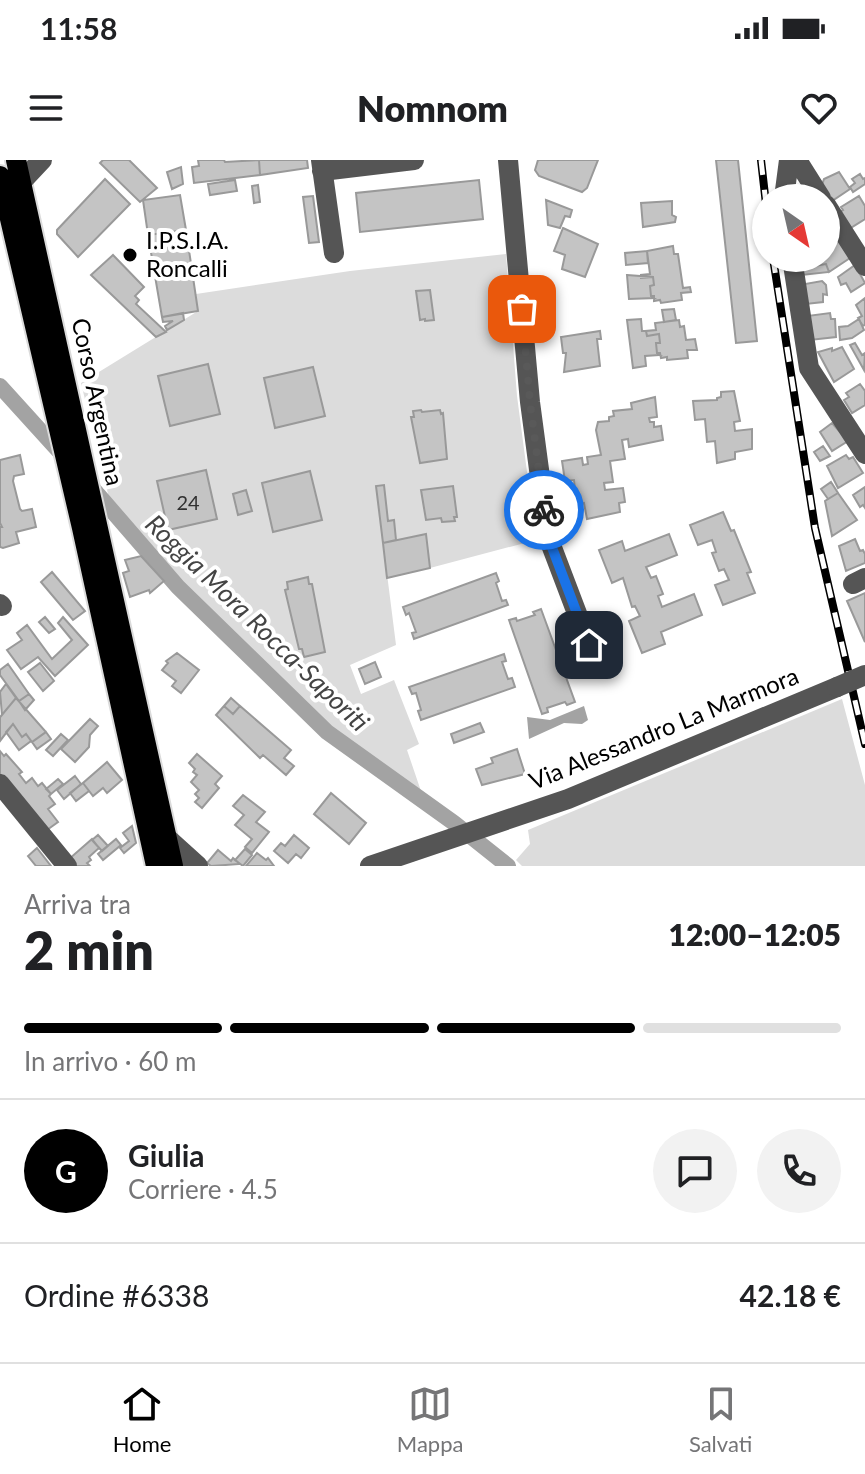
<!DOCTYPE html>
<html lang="it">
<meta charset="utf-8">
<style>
:root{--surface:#fff;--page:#f2f2f2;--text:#202124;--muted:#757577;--line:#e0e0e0;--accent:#000}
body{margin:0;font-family:Lato,sans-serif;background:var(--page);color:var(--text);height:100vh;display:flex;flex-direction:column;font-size:30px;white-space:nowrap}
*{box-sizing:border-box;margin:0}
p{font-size:26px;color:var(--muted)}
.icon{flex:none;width:44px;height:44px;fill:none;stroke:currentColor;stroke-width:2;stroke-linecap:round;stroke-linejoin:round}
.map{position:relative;height:706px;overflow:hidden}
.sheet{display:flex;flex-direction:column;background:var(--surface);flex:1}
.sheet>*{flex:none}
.needle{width:52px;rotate:146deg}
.tools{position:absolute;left:752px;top:24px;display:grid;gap:16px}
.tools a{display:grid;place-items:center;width:88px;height:88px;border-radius:50%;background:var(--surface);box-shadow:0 2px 6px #0004;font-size:40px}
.pin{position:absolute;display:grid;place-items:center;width:68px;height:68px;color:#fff;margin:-34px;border-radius:16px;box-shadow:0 4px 12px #0006}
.courier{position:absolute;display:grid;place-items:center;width:80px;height:80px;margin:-40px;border:6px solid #1a73e8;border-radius:50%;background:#fff;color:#222;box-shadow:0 2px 10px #0007}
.head em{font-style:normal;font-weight:800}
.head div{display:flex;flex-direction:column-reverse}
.head{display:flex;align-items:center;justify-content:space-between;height:136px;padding:0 24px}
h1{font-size:52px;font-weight:800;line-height:60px}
.bar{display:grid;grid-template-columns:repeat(4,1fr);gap:12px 8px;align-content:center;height:96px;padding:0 24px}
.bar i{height:10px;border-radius:6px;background:var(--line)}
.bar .current{background:var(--accent)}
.bar p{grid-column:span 4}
.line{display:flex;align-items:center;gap:20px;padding:0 24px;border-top:2px solid var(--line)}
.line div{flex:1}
.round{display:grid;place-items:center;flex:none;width:84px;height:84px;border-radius:42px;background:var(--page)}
.status{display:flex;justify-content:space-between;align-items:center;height:56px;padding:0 40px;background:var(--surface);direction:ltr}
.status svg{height:22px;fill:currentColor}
header{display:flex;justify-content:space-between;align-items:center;height:104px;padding:0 24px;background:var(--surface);font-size:36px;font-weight:800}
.tab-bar{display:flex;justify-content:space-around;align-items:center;height:112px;border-top:2px solid var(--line);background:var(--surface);font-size:22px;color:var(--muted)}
.tab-bar a{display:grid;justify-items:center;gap:4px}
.tab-bar .current{color:var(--accent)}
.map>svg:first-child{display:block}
</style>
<div class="status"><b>11:58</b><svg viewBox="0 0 49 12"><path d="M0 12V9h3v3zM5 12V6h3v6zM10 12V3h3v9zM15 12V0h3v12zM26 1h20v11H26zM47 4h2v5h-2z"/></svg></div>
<header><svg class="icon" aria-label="menu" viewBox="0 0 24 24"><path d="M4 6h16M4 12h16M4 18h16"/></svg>Nomnom<svg class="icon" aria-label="heart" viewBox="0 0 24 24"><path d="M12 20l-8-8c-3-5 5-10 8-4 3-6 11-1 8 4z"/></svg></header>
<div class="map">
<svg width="865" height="706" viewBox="0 0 865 706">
<rect width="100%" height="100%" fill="#fff"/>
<path fill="#dcdcdc" d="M 506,94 L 517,236 L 536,380 L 430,408 L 396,380 L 394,360 L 388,361 L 384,325 L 376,327 L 396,485 L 350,505 L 361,534 L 394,520 L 419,584 L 407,590 L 423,637 L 334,572 L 183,425 L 109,338 L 81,223 L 198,151 L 196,134 L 350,111 Z
M 842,539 L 865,625 L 865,706 L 522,706 L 516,700 L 530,684 L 528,670 Z"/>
<path fill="#a3a3a3" d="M 584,546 L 588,560 L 582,564 L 564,563 L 529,579 L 527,557 L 550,560 Z"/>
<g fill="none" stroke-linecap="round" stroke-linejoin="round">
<path stroke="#a3a3a3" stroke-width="16" d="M 0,226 L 67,300
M 88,323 L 178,427 L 327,572 L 454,663 L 508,706"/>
</g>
<path fill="#c4c4c4" stroke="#999" stroke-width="2" d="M 103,0 L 129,0 L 157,28 L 140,42 L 100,3 Z
M 198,0 L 224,0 L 225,2 L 259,0 L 260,15 L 194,23 L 192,7 L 199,6 Z
M 259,0 L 307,0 L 308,8 L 260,15 Z
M 538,0 L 598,0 L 587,28 L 582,32 L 539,16 L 535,10 Z
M 716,0 L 738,0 L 757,181 L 736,183 Z
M 181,7 L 183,24 L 172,29 L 167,12 Z
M 839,12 L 850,29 L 832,41 L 822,25 L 824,19 Z
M 860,14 L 863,19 L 865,18 L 865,24 L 853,32 L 850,27 L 855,23 L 852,19 Z
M 105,19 L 130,44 L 78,97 L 57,74 L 57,70 Z
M 235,20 L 237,31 L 210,35 L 208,24 Z
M 479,20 L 483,59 L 360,72 L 356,33 Z
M 258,25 L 260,42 L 254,43 L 252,26 Z
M 180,35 L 186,70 L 148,75 L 143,40 Z
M 313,36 L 319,82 L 309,83 L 303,37 Z
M 859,36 L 865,46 L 865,59 L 849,69 L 839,52 L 843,50 L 841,47 Z
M 546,40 L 572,50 L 570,57 L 565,56 L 560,68 L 548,65 Z
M 672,41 L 672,55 L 676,57 L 675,62 L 643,67 L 641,43 Z
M 826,60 L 850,98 L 829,112 L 826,104 L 802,108 L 801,98 L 826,98 Z
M 563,68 L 598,84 L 585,117 L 562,109 L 565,95 L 554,91 Z
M 186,70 L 198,151 L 162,157 L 148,75 Z
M 673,86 L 674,94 L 678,94 L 683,128 L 690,127 L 691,132 L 681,133 L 682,140 L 661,143 L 660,140 L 654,141 L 654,136 L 651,136 L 650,126 L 654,125 L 653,117 L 641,118 L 641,115 L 650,114 L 647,91 Z
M 647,91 L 648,103 L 626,105 L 625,93 Z
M 113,95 L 144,127 L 135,136 L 139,140 L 136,144 L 166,172 L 156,177 L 91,115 Z
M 826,104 L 829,112 L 802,115 L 802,108 Z
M 855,105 L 865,123 L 851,132 L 846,123 L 841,125 L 838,117 Z
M 627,115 L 653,117 L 654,125 L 650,126 L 651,136 L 654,138 L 629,139 Z
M 822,121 L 826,125 L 827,135 L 823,134 L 823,142 L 806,144 L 805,124 Z
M 430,130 L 434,160 L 425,161 L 425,159 L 420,160 L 416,131 Z
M 865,138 L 865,165 L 863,166 L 858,158 L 862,156 L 856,145 Z
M 674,149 L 676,160 L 664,162 L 662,150 Z
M 183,153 L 184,160 L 167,170 L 165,166 L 173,161 L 163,162 L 162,157 Z
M 830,153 L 831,159 L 835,159 L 836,177 L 810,180 L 807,156 Z
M 641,159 L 642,171 L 646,171 L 647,176 L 659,174 L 660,183 L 656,183 L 657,193 L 660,195 L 645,196 L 646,206 L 633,208 L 627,160 Z
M 859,159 L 864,170 L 852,178 L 840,180 L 839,167 L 848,166 Z
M 679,160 L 680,167 L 684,166 L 686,180 L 695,179 L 697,190 L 687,190 L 688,198 L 667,200 L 667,197 L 661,198 L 660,193 L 657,193 L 656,183 L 660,183 L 659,174 L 647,176 L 646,171 L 656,170 L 655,163 Z
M 600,171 L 601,179 L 597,179 L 600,206 L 564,212 L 566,193 L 563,193 L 561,177 Z
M 855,183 L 862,195 L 865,193 L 864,210 L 850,185 Z
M 842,187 L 854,209 L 834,222 L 818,192 L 832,188 L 832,191 Z
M 208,204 L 220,254 L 170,266 L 158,216 Z
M 313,207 L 325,256 L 275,268 L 264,218 Z
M 860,224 L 865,231 L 865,245 L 852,253 L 844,240 L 849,237 L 846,233 Z
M 734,231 L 740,261 L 734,262 L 735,271 L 752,269 L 752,289 L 735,292 L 735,299 L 717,303 L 715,281 L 707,282 L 705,259 L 695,260 L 693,241 L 717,240 L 717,238 L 721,237 L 721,232 Z
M 655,237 L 657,257 L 649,258 L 650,262 L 654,262 L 654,267 L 661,266 L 663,280 L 629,287 L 628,279 L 622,280 L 625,299 L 610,301 L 613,322 L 604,323 L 605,330 L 623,328 L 625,342 L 619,343 L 620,352 L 587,359 L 584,343 L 581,344 L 581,338 L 576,339 L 574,320 L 565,321 L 562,301 L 582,298 L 583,305 L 588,304 L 587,297 L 601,295 L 596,270 L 598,262 L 609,261 L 609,257 L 614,256 L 613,251 L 632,249 L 631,243 Z
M 421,250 L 422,252 L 440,250 L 441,254 L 443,253 L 447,299 L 420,303 L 411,257 L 414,257 L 413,251 Z
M 832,263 L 848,281 L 832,291 L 820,272 Z
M 823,286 L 830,296 L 820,301 L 814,292 Z
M 20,295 L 24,314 L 14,316 L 13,321 L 20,349 L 22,351 L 32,349 L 36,367 L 16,372 L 19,383 L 3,388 L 0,387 L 0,367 L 2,367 L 0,363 L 0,300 Z
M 846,295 L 849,299 L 853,297 L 863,313 L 838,328 L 827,306 Z
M 206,310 L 217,359 L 168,370 L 157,321 Z
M 310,311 L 322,360 L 273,372 L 262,323 Z
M 831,322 L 838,333 L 828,339 L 821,329 Z
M 384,325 L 388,361 L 394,360 L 396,380 L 383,383 L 376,326 Z
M 453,326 L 457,357 L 454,357 L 455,361 L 442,362 L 441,358 L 426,360 L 421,330 Z
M 865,327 L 865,348 L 863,345 L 860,347 L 853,335 Z
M 246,330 L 252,351 L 238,355 L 233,334 Z
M 838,333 L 857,360 L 832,376 L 825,341 Z
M 723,352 L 731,371 L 734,370 L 751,412 L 747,413 L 755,433 L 723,445 L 715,425 L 729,420 L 724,409 L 719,411 L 712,393 L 716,392 L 712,380 L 698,385 L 690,365 Z
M 426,374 L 430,408 L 387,418 L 383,383 Z
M 669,374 L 677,395 L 646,407 L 651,418 L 656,416 L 663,434 L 658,436 L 662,447 L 694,434 L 702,455 L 661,472 L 665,484 L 642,493 L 629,461 L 640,456 L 635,446 L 632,447 L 623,418 L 612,423 L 599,390 L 622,381 L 625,391 Z
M 855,379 L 860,391 L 863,390 L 865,394 L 865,403 L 846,411 L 839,386 Z
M 141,396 L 164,421 L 150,433 L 149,430 L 130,437 L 123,413 L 129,411 L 125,400 Z
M 52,412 L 85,451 L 73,460 L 41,422 Z
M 496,413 L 499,421 L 496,423 L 502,441 L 506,440 L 508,445 L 414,479 L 412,473 L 416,472 L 409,453 L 406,455 L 403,447 Z
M 308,417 L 309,424 L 312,424 L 325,492 L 304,497 L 302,489 L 299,489 L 285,430 L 288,429 L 287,422 Z
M 865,433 L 865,482 L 847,441 Z
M 541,449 L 575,542 L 567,545 L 565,542 L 547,548 L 548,552 L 542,554 L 509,460 L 516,458 L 517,461 L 535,455 L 533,452 Z
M 45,457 L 55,469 L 49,473 L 39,462 Z
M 63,457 L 88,485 L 55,516 L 38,497 L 21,509 L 7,490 L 22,480 L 17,473 L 27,465 L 52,499 L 72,480 L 58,463 Z
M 177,493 L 199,510 L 181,533 L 172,526 L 176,521 L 162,510 L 168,503 L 166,501 Z
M 504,494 L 506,501 L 502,502 L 508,519 L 512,518 L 515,527 L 421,560 L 418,551 L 421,550 L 416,533 L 412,534 L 409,527 Z
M 375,502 L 381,517 L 365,524 L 359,509 Z
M 40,503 L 54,521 L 43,531 L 28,512 Z
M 8,504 L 29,534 L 19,541 L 0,515 L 0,510 Z
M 6,524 L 16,538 L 2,555 L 0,532 Z
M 29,534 L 34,540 L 25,550 L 19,541 Z
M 16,538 L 46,572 L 32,582 L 26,574 L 22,577 L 13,564 L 0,581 L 0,557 Z
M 231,538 L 240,546 L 233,554 L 224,546 Z
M 224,546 L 233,554 L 240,546 L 291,590 L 284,598 L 294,606 L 286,615 L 263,595 L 260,598 L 216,555 Z
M 90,559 L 98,566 L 90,575 L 89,587 L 75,602 L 61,589 Z
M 480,563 L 484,572 L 454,583 L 451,574 Z
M 13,564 L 22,577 L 26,574 L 31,581 L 19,590 L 6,572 Z
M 46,572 L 51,579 L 37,589 L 32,582 Z
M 61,574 L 68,580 L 53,596 L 46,590 Z
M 517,589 L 525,614 L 482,625 L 476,609 L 493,603 L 491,598 Z
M 0,591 L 4,596 L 6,594 L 22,612 L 19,614 L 26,623 L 32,618 L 38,626 L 42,623 L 51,634 L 49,636 L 55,644 L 48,649 L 58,662 L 47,670 L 0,614 Z
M 197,594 L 222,616 L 215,624 L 219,628 L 202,648 L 195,642 L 199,638 L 195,634 L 199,630 L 191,622 L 197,615 L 193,612 L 195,609 L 189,603 Z
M 107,602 L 122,620 L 107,633 L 103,628 L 93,636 L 83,623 Z
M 75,616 L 81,624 L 64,639 L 57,630 Z
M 58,619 L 63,624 L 51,634 L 46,629 Z
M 83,623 L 89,631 L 76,641 L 70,633 Z
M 331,633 L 366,663 L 349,684 L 314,654 Z
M 243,635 L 265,652 L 256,662 L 269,672 L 252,693 L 245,687 L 252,679 L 235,665 L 244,655 L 233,646 Z
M 132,666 L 136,683 L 124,693 L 120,688 L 129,681 L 123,673 Z
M 98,675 L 108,686 L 102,691 L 92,680 Z
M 294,675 L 309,688 L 301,698 L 296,694 L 288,703 L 274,691 L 281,683 L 285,686 Z
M 92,679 L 99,688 L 89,697 L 91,700 L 87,703 L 90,706 L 75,706 L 69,699 Z
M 116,679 L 121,685 L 103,700 L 98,694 Z
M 37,688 L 51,706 L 36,706 L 28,696 Z
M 245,689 L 252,695 L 243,706 L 235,700 Z
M 218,690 L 231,701 L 233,698 L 240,704 L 211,706 L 207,703 Z
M 257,693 L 266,700 L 268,698 L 274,706 L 246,706 Z"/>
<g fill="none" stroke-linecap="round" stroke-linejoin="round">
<g stroke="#dbdbdb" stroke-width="24">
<path id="major" d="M 16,0 L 173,706
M 0,16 L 82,368 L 156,706"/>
</g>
<path stroke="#555" stroke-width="20" d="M 321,0 L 334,93
M 508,0 L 530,242 L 548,377 L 589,485
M 797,0 L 821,38
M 322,11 L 414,0
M 12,32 L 42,0
M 784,38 L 789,0
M 826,45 L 865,106
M 792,98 L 809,208 L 865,294
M 853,424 L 865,418
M 0,444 L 2,446
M 0,624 L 67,706
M 167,678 L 198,706
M 370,706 L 568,639 L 837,527"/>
<use href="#major" stroke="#000" stroke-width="20"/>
<g stroke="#000" stroke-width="8">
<path id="rail" d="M 761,0 L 766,44
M 773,98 L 815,368 L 865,584"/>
</g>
<use href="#rail" stroke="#fff" stroke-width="5" stroke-dasharray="15" stroke-linecap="butt"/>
<path stroke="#555" stroke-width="20" d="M 837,527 L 865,515"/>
</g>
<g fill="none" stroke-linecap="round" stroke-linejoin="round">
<path stroke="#595959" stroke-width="8" stroke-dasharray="0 14.4" d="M 522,149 L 530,242 L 544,350"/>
<path stroke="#1a73e8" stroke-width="10" d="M 544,350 L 548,377 L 589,485"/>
</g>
<circle fill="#000" stroke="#fff" stroke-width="3" cx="130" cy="95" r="8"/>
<g text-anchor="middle" stroke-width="8" stroke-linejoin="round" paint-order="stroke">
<g font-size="20" fill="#313131">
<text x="188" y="350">24</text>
</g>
<g font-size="24" fill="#000" stroke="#fff" text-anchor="start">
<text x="146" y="89">I.P.S.I.A.<tspan x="146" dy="28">Roncalli</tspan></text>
</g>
<g font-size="24" fill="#000" stroke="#fff">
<text transform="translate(97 242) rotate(78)" y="8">Corso Argentina</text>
<text transform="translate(664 569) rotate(-22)" y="8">Via Alessandro La Marmora</text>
</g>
<g font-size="26" font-style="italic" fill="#444" stroke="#fff">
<text transform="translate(257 463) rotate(44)" y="9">Roggia Mora Rocca-Saporiti</text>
</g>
</g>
</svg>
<div class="tools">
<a><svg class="needle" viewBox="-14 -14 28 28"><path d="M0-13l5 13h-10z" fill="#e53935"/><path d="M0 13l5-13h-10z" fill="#757577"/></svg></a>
</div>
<div class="pin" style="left:522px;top:149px;background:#ea580c"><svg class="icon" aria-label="bag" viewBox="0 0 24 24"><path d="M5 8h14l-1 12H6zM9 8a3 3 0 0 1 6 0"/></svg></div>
<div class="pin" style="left:589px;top:485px;background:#1f2937"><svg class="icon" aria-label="home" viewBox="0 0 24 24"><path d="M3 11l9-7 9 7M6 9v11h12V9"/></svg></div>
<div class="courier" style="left:544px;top:350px"><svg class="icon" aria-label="bike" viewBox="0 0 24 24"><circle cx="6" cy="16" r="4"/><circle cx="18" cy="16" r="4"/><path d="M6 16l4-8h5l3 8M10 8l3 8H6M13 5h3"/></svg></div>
</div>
<section class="sheet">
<div class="head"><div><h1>2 min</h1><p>Arriva tra</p></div><em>12:00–12:05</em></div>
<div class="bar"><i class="current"></i><i class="current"></i><i class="current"></i><i></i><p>In arrivo · 60 m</p></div>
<div class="line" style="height:144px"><b class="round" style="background:var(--accent);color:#fff">G</b><div><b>Giulia</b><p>Corriere · 4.5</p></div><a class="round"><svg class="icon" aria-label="chat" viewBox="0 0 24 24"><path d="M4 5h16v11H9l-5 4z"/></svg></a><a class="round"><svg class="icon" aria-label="phone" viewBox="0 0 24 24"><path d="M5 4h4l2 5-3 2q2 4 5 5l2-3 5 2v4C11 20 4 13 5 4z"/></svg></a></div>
<div class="line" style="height:104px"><div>Ordine #6338</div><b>42.18 €</b></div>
</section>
<nav class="tab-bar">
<a class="current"><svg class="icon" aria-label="home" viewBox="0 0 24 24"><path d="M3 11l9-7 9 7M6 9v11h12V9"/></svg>Home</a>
<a><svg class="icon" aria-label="map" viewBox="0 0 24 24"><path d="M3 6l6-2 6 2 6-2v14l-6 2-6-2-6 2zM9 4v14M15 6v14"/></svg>Mappa</a>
<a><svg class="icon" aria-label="saved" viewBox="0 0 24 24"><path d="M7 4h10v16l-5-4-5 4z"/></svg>Salvati</a>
</nav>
